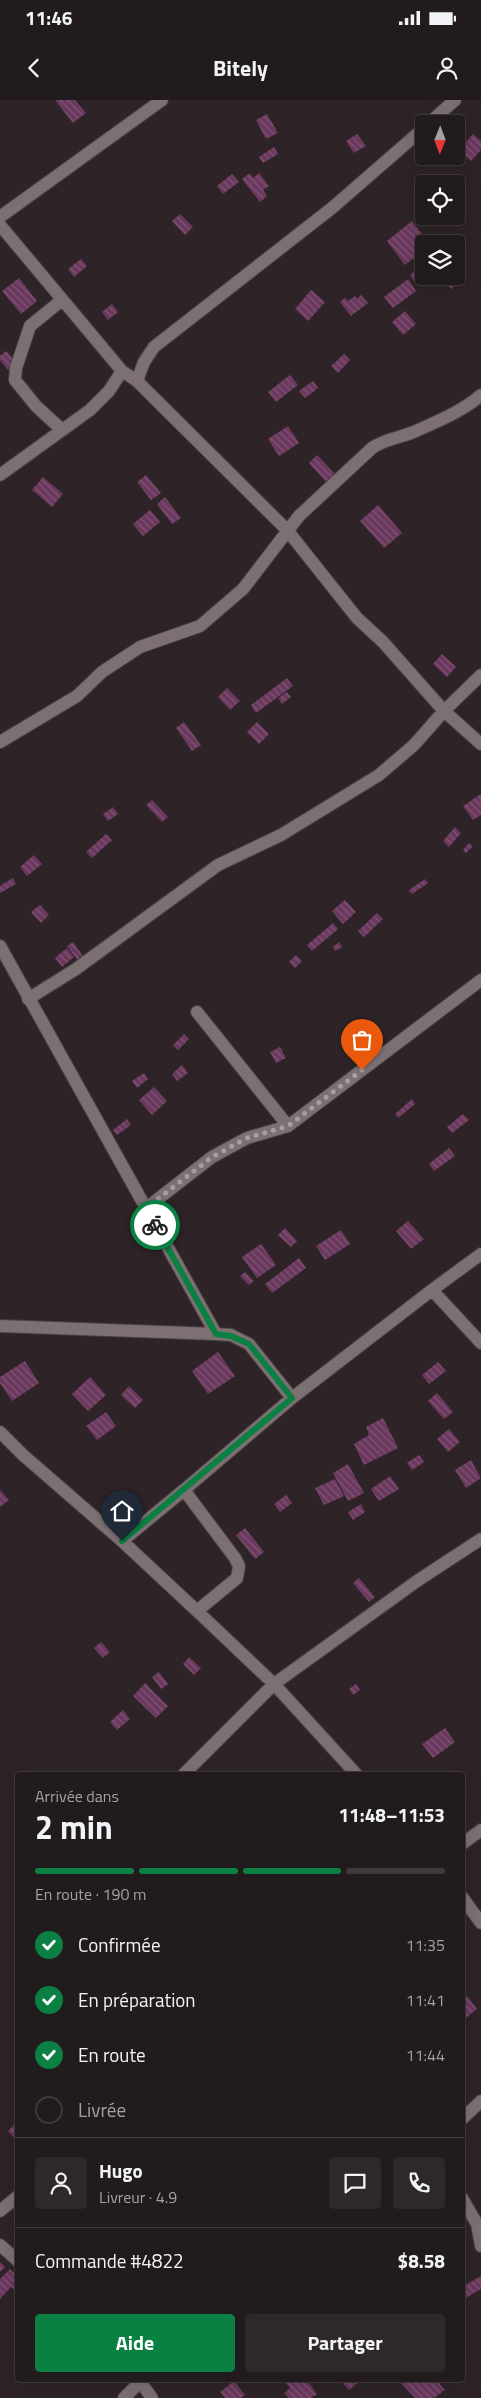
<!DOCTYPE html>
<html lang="fr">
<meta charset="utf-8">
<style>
:root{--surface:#221b1d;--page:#2e282a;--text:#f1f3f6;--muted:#a2a1a4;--line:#3f393b;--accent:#0b8043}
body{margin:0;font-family:"Titillium Web",sans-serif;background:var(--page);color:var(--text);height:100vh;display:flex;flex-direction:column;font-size:19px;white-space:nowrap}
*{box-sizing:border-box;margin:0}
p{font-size:16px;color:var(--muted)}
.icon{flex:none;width:28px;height:28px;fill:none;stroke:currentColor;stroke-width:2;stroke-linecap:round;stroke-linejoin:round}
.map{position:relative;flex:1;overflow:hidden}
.details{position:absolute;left:15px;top:1672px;width:450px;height:610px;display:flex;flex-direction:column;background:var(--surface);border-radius:5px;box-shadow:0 5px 20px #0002,0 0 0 1px var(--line)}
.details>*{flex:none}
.needle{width:32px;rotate:181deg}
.controls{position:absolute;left:415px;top:15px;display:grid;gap:10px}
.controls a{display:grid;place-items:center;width:50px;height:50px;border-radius:5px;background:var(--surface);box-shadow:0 5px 20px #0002,0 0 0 1px var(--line);font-size:25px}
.pin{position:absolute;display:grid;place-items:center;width:42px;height:42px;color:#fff;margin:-51px -21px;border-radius:50% 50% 50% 0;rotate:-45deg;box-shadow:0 0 5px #0007}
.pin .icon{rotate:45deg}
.courier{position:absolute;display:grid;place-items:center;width:50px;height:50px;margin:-25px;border:4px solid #0b8043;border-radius:50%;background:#fff;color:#222;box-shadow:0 1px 6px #0007}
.summary em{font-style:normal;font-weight:700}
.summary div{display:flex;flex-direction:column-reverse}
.summary{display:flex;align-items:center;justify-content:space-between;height:85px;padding:0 20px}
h1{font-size:32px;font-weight:700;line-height:38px}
.bar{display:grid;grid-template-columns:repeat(4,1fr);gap:8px 5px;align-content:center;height:60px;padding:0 20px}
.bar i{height:6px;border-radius:4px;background:var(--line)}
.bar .active{background:var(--accent)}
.bar p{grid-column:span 4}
.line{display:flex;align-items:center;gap:12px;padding:0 20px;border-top:1px solid var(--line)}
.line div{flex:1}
.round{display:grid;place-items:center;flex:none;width:52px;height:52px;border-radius:5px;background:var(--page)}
ol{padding:0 20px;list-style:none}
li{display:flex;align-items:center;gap:15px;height:55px}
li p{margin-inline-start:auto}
li .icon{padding:5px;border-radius:50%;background:var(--accent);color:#fff;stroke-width:4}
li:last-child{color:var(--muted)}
li i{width:28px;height:28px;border:2px solid var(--line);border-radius:50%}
.action{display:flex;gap:10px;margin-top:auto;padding:10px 20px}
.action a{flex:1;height:58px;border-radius:5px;background:var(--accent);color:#fff;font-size:20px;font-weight:700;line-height:58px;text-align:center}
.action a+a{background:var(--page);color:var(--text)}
.status{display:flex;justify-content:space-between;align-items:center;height:35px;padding:0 25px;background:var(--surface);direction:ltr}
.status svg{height:14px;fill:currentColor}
header{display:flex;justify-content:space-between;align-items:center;height:65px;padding:0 20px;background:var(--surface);font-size:22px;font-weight:700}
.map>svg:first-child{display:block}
</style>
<div class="status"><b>11:46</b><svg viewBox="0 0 49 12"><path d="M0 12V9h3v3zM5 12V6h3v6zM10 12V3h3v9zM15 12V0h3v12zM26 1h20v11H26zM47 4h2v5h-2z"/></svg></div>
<header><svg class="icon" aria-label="back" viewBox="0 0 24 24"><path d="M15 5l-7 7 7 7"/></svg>Bitely<svg class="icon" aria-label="person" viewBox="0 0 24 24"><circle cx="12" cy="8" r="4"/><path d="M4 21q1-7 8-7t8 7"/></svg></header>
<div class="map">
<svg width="481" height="2298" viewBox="0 0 481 2298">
<defs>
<pattern id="building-back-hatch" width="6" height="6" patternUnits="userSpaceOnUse" patternTransform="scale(1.25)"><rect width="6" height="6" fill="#6b385e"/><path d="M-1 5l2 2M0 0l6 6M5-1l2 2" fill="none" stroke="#805475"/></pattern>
</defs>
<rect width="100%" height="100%" fill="#2e2427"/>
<path fill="url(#building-back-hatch)" d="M 55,0 L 75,0 L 86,13 L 73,23 Z
M 267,14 L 278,33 L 266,39 L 256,20 Z
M 357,34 L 366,46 L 354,53 L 346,41 Z
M 473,34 L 481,41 L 481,50 L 471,61 L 459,50 Z
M 274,47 L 278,54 L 263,63 L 259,57 Z
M 250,73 L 253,78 L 259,73 L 269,86 L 263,90 L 267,96 L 260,102 L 242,79 Z
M 232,74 L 239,82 L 223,94 L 217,86 Z
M 180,114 L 193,127 L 185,135 L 172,121 Z
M 412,121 L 430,144 L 424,144 L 424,150 L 405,165 L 387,141 Z
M 81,159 L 87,166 L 74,177 L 68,169 Z
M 424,165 L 424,176 L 427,176 L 416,184 L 410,175 Z
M 460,169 L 467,178 L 451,189 L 444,179 L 449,176 L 456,176 L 456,171 Z
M 19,178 L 37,201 L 21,214 L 2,191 Z
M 408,179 L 416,191 L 393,208 L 384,197 Z
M 311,190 L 325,202 L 308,221 L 295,209 Z
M 361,195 L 368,203 L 351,216 L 340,202 L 345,198 L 348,201 L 355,196 L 357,199 Z
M 112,204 L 118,212 L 108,220 L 102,212 Z
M 405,211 L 416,224 L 403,235 L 392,222 Z
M 6,251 L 17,263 L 8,270 L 0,260 L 0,256 Z
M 344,254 L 350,260 L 338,273 L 331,266 Z
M 290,275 L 298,285 L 276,302 L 268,292 Z
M 313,281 L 318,288 L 305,298 L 299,291 Z
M 288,326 L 299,343 L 279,356 L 268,339 Z
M 317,355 L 337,376 L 328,384 L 309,363 Z
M 146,375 L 161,393 L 151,400 L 137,382 Z
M 43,377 L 63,394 L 52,407 L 32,390 Z
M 165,397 L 181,418 L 172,424 L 157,404 Z
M 378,405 L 402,433 L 384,448 L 360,421 Z
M 150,410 L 160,422 L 143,436 L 133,424 Z
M 442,554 L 456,567 L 447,577 L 433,564 Z
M 287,578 L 293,586 L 256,613 L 251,605 Z
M 227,588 L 240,601 L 230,610 L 218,597 Z
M 287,592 L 291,597 L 282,604 L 278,598 Z
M 184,622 L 201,645 L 192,651 L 176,628 Z
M 257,622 L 269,634 L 259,644 L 247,632 Z
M 481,694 L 481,715 L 473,720 L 463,706 Z
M 152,700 L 168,717 L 162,722 L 146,705 Z
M 113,707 L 118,714 L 108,721 L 103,714 Z
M 455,727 L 461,733 L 449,747 L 443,741 Z
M 106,734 L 112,740 L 92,758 L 86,752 Z
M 469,743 L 473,746 L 466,753 L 463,750 Z
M 34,755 L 42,764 L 27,776 L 20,767 Z
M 13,778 L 16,784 L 0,793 L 0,786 Z
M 425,779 L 428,783 L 412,794 L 409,790 Z
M 345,800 L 356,812 L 343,824 L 332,811 Z
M 40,805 L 49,815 L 41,823 L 31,812 Z
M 377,813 L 383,819 L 364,837 L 358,831 Z
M 333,823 L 338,829 L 312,851 L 307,845 Z
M 73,842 L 85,859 L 79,862 L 67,846 Z
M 339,842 L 342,847 L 335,851 L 333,847 Z
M 67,848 L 74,857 L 62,867 L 55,858 Z
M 296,855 L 302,861 L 295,868 L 289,862 Z
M 184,934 L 189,939 L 178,950 L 173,945 Z
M 280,947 L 286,958 L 276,963 L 270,952 Z
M 182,965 L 188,973 L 177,981 L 172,974 Z
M 144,973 L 148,979 L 137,988 L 132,981 Z
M 154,987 L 167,1001 L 152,1015 L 139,1000 Z
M 412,999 L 415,1004 L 398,1018 L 395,1014 Z
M 463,1014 L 469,1020 L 452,1033 L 447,1027 Z
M 127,1019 L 131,1025 L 117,1035 L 113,1030 Z
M 449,1048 L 455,1056 L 434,1071 L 429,1064 Z
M 408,1121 L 424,1139 L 411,1149 L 396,1131 Z
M 285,1128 L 297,1141 L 291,1147 L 278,1135 Z
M 341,1130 L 350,1144 L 325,1160 L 316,1146 Z
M 261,1144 L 276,1165 L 257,1178 L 242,1157 Z
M 299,1158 L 306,1168 L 272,1193 L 265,1184 Z
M 245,1172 L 254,1181 L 249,1185 L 240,1176 Z
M 218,1252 L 235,1276 L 208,1294 L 192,1271 Z
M 25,1261 L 39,1283 L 12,1301 L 0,1283 L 0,1277 Z
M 438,1262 L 446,1271 L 429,1284 L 422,1275 Z
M 90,1277 L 106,1295 L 88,1311 L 72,1294 Z
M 129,1286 L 143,1300 L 135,1308 L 121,1295 Z
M 437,1293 L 453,1312 L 444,1319 L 428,1301 Z
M 106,1312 L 116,1326 L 97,1340 L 86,1326 Z
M 383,1318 L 398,1348 L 364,1365 L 354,1344 L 369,1335 L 366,1327 Z
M 449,1329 L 460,1342 L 448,1352 L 437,1339 Z
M 419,1355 L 424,1362 L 412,1370 L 407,1363 Z
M 471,1360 L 481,1378 L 466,1388 L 455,1370 Z
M 348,1364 L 364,1393 L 348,1401 L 333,1373 Z
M 390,1376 L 399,1389 L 379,1401 L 371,1389 Z
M 335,1379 L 344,1396 L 324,1405 L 315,1388 Z
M 0,1390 L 9,1400 L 0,1407 Z
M 286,1395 L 292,1403 L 280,1412 L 274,1404 Z
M 361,1404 L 365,1412 L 353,1420 L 348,1412 Z
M 245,1428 L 264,1452 L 255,1459 L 236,1435 Z
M 359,1478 L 375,1497 L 369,1502 L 353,1483 Z
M 101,1542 L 110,1552 L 103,1558 L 94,1548 Z
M 189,1557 L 201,1568 L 194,1575 L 183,1564 Z
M 159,1572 L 168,1584 L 161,1589 L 152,1577 Z
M 145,1583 L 168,1606 L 156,1618 L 133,1596 Z
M 356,1584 L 360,1590 L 353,1595 L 349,1589 Z
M 123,1610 L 130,1619 L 117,1630 L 110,1622 Z
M 445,1628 L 455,1642 L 433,1658 L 422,1644 Z
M 467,1896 L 477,1909 L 462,1921 L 462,1900 Z
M 14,2025 L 18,2029 L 18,2042 L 8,2031 Z
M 0,2162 L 5,2167 L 0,2172 Z
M 10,2169 L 18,2177 L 18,2187 L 15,2190 L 11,2187 L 0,2199 L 0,2179 Z
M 481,2176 L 481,2189 L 464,2199 L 462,2187 Z
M 288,2280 L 307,2280 L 317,2294 L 311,2298 L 289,2298 L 284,2293 L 290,2288 L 285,2282 Z
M 340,2280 L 361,2280 L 349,2290 Z
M 398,2280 L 436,2280 L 445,2290 L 434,2298 L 415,2298 Z
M 234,2281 L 245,2295 L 241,2298 L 225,2298 L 220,2292 Z"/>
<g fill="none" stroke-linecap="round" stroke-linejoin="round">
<g stroke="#484042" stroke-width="14">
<path id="minor" d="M 428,24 L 455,0
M 0,117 L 162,0
M 0,125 L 122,271 L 137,281 L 287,430 L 357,518 L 383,542 L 444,611 L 481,644
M 137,281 L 144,262 L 154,247 L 332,108 L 424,28
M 61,329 L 36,306 L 15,280 L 16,268 L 30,226 L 62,200
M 0,375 L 90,310 L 109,291 L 122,271
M 0,642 L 77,596 L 102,572 L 140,547 L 200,526 L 243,489 L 299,416 L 372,348 C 386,338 401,338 416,331 C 438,321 463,311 481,295
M 0,846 L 216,1234 L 231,1235 L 249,1244 L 292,1298
M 28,899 L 76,869 L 218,765 L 281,735 L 379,675 L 414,645 L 444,611 L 481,575
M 197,912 L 288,1026
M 145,1109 L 212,1057 L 247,1038 L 288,1026 L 481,880
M 432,1190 L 481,1154
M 0,1226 L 216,1234
M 481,1243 L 432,1190 L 292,1298 L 184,1390 L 235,1458 L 239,1466 L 237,1478 L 197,1511 L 274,1584 L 417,1481 L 481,1439
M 0,1332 L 23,1355 L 122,1441
M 184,1390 L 122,1441 L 197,1511
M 183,1675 L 274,1584 L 357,1675
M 462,1744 L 481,1730
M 462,1797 L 481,1823
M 462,2019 L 481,2001
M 462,2098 L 477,2124 L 481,2146
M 0,2111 L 18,2096
M 0,2145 L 18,2161
M 139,2280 L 152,2298
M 124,2298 L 142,2280"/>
</g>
<use href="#minor" stroke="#7c7073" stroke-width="12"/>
</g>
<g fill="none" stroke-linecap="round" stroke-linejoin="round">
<path stroke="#a69ea1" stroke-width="5" stroke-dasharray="0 9" d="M 155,1125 L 145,1109 L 212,1057 L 247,1038 L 288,1026 L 362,970"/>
<path stroke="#0b8043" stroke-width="6" d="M 122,1441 L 292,1298 L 249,1244 L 231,1236 L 216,1234 L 155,1125"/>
</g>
</svg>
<div class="controls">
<a><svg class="needle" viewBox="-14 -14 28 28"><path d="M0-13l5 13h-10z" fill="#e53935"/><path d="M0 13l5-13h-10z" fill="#a2a1a4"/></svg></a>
<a><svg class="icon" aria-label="locate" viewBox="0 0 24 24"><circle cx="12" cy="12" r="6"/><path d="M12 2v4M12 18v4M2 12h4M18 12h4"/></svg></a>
<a><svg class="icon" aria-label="layers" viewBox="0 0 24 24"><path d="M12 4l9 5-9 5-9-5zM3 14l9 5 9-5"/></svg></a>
</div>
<div class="pin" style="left:362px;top:970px;background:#ea580c"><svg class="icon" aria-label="bag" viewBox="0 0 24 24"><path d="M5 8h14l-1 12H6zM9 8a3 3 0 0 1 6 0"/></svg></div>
<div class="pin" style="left:122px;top:1441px;background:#1f2937"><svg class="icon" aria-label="home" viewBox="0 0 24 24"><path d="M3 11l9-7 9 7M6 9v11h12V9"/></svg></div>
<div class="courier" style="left:155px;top:1125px"><svg class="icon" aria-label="bike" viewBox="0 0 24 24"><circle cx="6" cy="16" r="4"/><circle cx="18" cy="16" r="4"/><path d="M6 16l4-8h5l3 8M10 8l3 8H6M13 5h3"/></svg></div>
<section class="details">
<div class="summary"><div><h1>2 min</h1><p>Arrivée dans</p></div><em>11:48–11:53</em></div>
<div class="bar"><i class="active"></i><i class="active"></i><i class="active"></i><i></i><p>En route · 190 m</p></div>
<ol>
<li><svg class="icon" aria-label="check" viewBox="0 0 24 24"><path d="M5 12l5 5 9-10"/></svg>Confirmée<p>11:35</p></li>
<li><svg class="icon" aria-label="check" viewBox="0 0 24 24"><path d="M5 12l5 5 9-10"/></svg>En préparation<p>11:41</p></li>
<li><svg class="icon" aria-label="check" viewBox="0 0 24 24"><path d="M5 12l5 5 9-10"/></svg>En route<p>11:44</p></li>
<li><i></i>Livrée</li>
</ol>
<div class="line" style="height:90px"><a class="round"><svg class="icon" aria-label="person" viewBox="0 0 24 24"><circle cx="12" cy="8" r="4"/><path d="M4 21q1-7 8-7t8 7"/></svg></a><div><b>Hugo</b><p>Livreur · 4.9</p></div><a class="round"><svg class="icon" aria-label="chat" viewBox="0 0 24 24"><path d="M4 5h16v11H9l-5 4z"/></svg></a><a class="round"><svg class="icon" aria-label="phone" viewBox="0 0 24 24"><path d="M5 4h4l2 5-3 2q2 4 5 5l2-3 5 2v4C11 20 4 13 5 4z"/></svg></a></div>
<div class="line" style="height:65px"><div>Commande #4822</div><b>$8.58</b></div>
<div class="action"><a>Aide</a><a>Partager</a></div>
</section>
</div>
